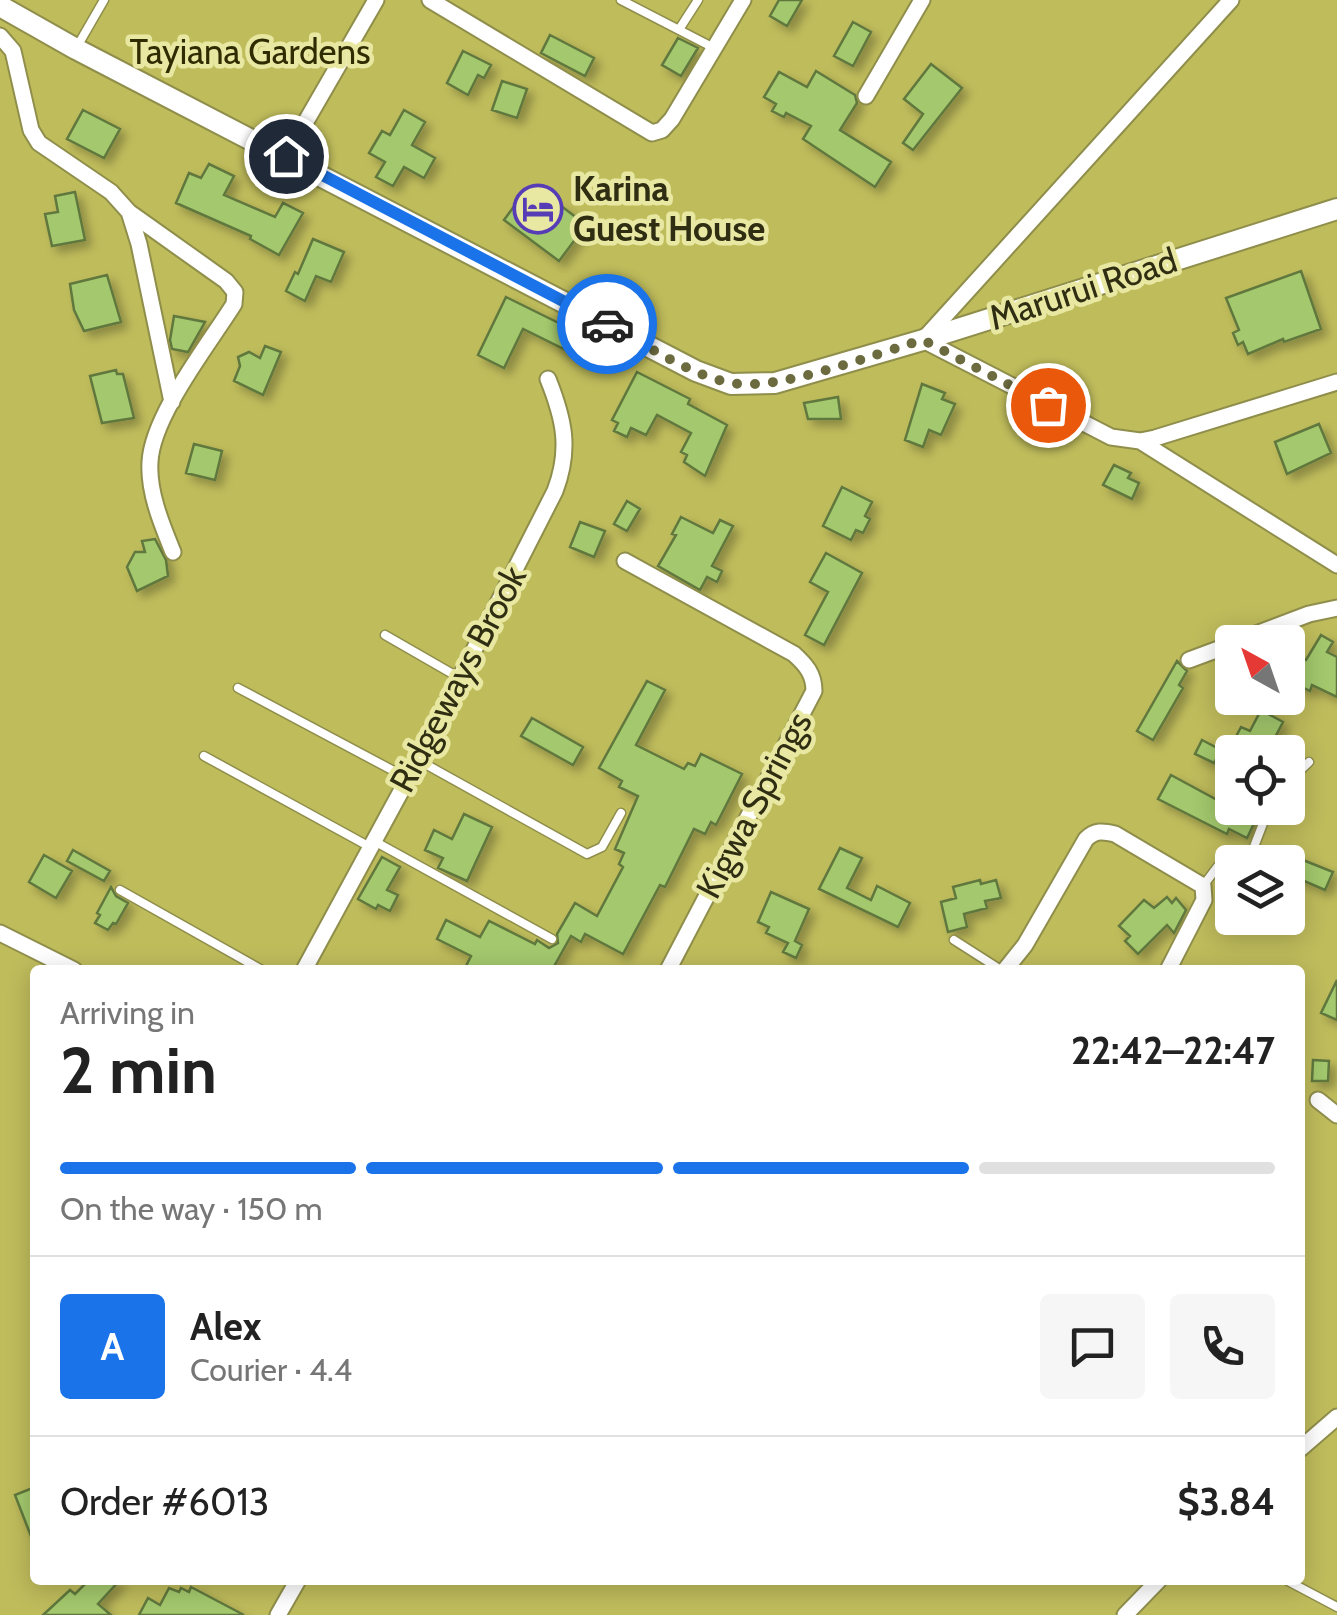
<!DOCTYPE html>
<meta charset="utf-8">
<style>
:root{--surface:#fff;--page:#f6f6f6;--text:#222;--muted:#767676;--line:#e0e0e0;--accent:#1a73e8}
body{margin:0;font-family:Cabin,sans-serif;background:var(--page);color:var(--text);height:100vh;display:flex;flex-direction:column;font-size:38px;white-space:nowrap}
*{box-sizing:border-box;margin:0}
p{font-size:32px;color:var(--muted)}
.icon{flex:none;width:55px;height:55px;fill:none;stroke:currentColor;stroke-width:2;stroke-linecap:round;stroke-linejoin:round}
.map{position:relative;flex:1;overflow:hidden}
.sheet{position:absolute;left:30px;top:965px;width:1275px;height:620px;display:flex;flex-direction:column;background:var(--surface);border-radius:10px;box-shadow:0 5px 25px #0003}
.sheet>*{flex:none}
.needle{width:65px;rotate:320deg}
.controls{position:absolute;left:1215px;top:625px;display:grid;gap:20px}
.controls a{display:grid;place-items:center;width:90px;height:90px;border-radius:10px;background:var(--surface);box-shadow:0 5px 25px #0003;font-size:50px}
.pin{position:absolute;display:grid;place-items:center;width:85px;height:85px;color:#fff;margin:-42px;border:5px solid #fff;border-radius:50%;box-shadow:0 2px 10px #0007}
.courier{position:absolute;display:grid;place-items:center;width:100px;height:100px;margin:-50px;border:8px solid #1a73e8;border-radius:50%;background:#fff;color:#222;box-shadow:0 2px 12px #0007}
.head em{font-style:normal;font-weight:700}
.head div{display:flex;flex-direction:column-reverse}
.head{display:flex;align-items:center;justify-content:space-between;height:170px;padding:0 30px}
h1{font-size:65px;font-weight:700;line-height:75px}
.bar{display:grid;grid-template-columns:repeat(4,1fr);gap:15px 10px;align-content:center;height:120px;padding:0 30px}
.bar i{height:12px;border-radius:8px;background:var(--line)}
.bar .active{background:var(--accent)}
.bar p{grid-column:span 4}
.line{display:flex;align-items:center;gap:25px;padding:0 30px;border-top:2px solid var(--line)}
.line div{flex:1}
.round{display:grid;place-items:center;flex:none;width:105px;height:105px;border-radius:10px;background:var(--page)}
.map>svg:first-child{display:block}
</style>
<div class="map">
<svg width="1337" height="1615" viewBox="0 0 1337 1615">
<defs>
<filter id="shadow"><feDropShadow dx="6" dy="6" stdDeviation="5" flood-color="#0004"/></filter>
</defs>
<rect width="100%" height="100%" fill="#dcdb96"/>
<path fill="#bfbc5c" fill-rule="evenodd" d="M 0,0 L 1337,0 L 1337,1615 L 0,1615 ZM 1232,642 L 1288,642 L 1288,698 L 1232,698 ZM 1232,752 L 1288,752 L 1288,808 L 1232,808 ZM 1232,862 L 1288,862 L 1288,918 L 1232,918 ZM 35,970 L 1300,970 L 1300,1580 L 35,1580 Z"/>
<path fill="#a3c86d" stroke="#60783d" stroke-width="2.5" filter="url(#shadow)" d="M 779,0 L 802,0 L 787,26 L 770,16 Z
M 853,22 L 871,32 L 853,66 L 834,56 Z
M 550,35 L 594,58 L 585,76 L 541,53 Z
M 678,38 L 698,48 L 681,76 L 662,65 Z
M 463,51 L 491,65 L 484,78 L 478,75 L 468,95 L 447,83 Z
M 931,64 L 962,88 L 913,150 L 903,143 L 923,114 L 904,99 Z
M 816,71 L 855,95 L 857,103 L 840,130 L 891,162 L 875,187 L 803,139 L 811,126 L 786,113 L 784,117 L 772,111 L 776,104 L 764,97 L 779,72 L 807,87 Z
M 502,81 L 527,89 L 517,118 L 492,110 Z
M 83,110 L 120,129 L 104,158 L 67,139 Z
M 404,110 L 425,122 L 412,145 L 435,158 L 424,178 L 404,167 L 393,186 L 376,177 L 385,162 L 369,153 L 382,131 L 390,135 Z
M 209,164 L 234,176 L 224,195 L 275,217 L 283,203 L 303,213 L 279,255 L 250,239 L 251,236 L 176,203 L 189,173 L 201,178 Z
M 526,190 L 555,212 L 560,205 L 586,225 L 559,261 L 504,220 Z
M 75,192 L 85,240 L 52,246 L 45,214 L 58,212 L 55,196 Z
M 313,239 L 344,252 L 331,282 L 316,276 L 305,301 L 286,291 L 295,272 L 298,274 Z
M 1301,271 L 1321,329 L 1284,342 L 1283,339 L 1248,354 L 1243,342 L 1238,345 L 1233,333 L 1239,330 L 1226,298 Z
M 107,275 L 121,322 L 84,331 L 74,310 L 70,284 Z
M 506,297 L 585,336 L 576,355 L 523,329 L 504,368 L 478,355 Z
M 174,316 L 205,322 L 188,352 L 172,349 L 170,340 Z
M 265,346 L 281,352 L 263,395 L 234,381 L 240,366 L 238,357 L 249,352 L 260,358 Z
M 116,370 L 117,374 L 123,374 L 134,418 L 102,423 L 90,376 Z
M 637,372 L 690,399 L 688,404 L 727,425 L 705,476 L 684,462 L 687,455 L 681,452 L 691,433 L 657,415 L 646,435 L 631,428 L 627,437 L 614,431 L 618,423 L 612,420 Z
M 922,384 L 945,393 L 942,399 L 955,404 L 941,435 L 929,430 L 923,447 L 905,440 Z
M 838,397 L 841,419 L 808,419 L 804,403 Z
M 1319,424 L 1331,453 L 1287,474 L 1275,442 Z
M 194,444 L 222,451 L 215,480 L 186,473 Z
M 1114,465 L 1131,473 L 1128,478 L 1139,483 L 1132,499 L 1103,485 Z
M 842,487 L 872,502 L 865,516 L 870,519 L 863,533 L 856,530 L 851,540 L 823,526 Z
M 627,501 L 640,509 L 627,531 L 614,524 Z
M 681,517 L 713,533 L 720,520 L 733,526 L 712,566 L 722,571 L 717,582 L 707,577 L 700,590 L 658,566 L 676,535 L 672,534 Z
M 580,522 L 605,531 L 594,557 L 570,547 Z
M 155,539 L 166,560 L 168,576 L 137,591 L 127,567 L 135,552 L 145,552 L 142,541 Z
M 826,553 L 862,573 L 824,645 L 805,635 L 828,592 L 810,582 Z
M 1321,635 L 1333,642 L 1327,652 L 1337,657 L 1337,697 L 1312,685 L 1310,691 L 1288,680 L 1288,654 L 1306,660 Z
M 1177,661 L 1187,671 L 1179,685 L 1183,688 L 1153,740 L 1137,731 Z
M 647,681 L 665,690 L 636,745 L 684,769 L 688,763 L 695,766 L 701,754 L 742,774 L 716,825 L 711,822 L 705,834 L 694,829 L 665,887 L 660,885 L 623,954 L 585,934 L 581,942 L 571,936 L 552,970 L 464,970 L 471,956 L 437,939 L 446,920 L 480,937 L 489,921 L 535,944 L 537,940 L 549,948 L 558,943 L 557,934 L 575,903 L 597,916 L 623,867 L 619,864 L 624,853 L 615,849 L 638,796 L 619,787 L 622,781 L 599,768 Z
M 1261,710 L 1283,722 L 1271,745 L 1282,752 L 1228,752 L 1241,727 L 1250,731 Z
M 532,718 L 583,747 L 573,765 L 521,736 Z
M 1202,740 L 1221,750 L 1214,763 L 1195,754 Z
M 1171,775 L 1232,808 L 1247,808 L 1259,813 L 1247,838 L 1229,829 L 1227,834 L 1158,799 Z
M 464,814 L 492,827 L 467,881 L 438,868 L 443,858 L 425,850 L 434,830 L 452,839 Z
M 840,848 L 862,858 L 847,888 L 871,900 L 877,886 L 910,903 L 898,927 L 819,889 Z
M 73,850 L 110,871 L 104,881 L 67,861 Z
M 44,855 L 72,871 L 56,898 L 29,882 Z
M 1293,856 L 1333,872 L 1325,890 L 1288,874 Z
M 382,857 L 400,867 L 387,890 L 398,895 L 390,911 L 378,905 L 376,909 L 358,899 Z
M 980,880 L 981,884 L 996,880 L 1001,898 L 985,901 L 987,908 L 964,914 L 967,927 L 948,932 L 941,902 L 956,898 L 953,887 Z
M 111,887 L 116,896 L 128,903 L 116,924 L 113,923 L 108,930 L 95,923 L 100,915 L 97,913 Z
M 771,892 L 809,909 L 795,941 L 802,945 L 796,958 L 783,952 L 788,943 L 766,933 L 769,927 L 758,922 Z
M 1167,897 L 1172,903 L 1176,898 L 1186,910 L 1174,933 L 1167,925 L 1138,954 L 1125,941 L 1130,936 L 1119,926 L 1144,900 L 1154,908 Z
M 1337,980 L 1337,1020 L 1321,1013 Z
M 1313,1060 L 1329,1061 L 1328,1081 L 1312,1081 Z
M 35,1487 L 35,1544 L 34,1544 L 15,1495 Z
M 89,1580 L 120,1580 L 98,1604 L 111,1615 L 43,1615 L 70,1590 L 75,1594 Z
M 191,1587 L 208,1596 L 244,1615 L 139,1615 L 148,1598 L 160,1605 L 169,1588 L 179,1592 L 181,1588 L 189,1592 Z"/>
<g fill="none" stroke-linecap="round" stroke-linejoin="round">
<g stroke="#8f8e4b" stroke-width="11">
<path id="service" d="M 621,0 L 714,48
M 680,28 L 698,0
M 78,45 L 104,0
M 385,635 L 458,677
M 238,688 L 407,778
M 204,756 L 370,847
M 418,760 L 587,854 L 602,847 L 621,813
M 1288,782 L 1309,762
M 374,841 L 552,939
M 1203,886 L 1218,866 L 1252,852 L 1269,808
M 120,890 L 262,970
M 954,940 L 1001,970
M 1286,1580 L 1337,1607"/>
</g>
<g stroke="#8f8e4b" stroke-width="19">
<path id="minor" d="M 430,0 L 652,133 L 662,130 L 672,119 L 743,0
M 1231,0 L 923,340 L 1111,437 L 1140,441 L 1155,438 L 1337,382
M 0,36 L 13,51 L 31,130 L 39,143 L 111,192 L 129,212 L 226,281 L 235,292 L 234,304 C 209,344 152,416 150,462 C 148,492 162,525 173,552
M 866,96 L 922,0
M 286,156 L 376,0
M 129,212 L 139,244 L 172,402
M 1140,441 L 1337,565
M 625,561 L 794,654 C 806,665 814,674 814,691 L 668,970
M 1235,642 L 1309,614 L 1337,608
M 1189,660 L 1232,644
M 0,933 L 74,970
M 304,970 L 418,760 L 555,491 C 571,449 564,419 548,379
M 1005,970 L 1025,945 L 1086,839 C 1095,830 1103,831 1115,834 L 1203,886 L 1204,900 L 1168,970
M 1318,1100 L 1337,1115
M 1300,1449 L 1337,1417
M 278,1615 L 298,1580
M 1125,1615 L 1159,1580"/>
</g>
<g stroke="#8f8e4b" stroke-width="24">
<path id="tertiary" d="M 0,6 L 76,49 L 696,371 L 731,384 L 775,383 L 923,340 L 1337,209"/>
</g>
<use href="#service" stroke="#fff" stroke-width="8"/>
<use href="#minor" stroke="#fff" stroke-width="15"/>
<use href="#tertiary" stroke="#fff" stroke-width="20"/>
</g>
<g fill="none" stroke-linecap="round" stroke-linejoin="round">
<path stroke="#6c6b40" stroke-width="10" stroke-dasharray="0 18" d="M 607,324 C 645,344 685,372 726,382 C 775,394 873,354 923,340 L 1048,405"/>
<path stroke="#1a73e8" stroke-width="12" d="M 286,156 L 607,324"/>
</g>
<defs>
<g id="hotel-ring" transform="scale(2.5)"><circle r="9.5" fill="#e9e8a3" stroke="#573db5" stroke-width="1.5"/><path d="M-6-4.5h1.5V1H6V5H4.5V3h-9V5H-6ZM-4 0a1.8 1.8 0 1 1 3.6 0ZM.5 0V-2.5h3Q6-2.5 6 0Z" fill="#573db5"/></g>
</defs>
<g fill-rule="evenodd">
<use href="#hotel-ring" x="538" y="209"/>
</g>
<g text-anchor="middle" stroke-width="9" stroke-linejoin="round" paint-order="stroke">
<g font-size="35" fill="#2e2c00" stroke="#e9e8a3">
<text x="250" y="64">Tayiana Gardens</text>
</g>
<g font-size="35" font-weight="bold" fill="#2f2e12" stroke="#e9e8a3" text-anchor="start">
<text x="573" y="201">Karina<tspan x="573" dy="40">Guest House</tspan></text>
</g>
<g font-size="35" fill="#2f2e12" stroke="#e9e8a3">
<text transform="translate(1083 289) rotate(-18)" y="12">Marurui Road</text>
<text transform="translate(458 679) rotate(-62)" y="12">Ridgeways Brook</text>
<text transform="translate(754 805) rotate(-62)" y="12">Kigwa Springs</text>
</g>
</g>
</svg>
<div class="controls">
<a><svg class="needle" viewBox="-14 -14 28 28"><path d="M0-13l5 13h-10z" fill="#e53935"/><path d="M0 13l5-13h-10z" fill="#767676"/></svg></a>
<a><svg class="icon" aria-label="locate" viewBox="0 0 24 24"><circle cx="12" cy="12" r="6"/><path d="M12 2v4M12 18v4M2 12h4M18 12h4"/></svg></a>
<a><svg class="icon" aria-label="layers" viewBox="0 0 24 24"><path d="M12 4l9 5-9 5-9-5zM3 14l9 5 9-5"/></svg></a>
</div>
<div class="pin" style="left:1048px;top:405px;background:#ea580c"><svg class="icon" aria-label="bag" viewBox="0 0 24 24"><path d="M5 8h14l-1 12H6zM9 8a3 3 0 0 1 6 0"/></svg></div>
<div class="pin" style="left:286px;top:156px;background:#1f2937"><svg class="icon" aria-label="home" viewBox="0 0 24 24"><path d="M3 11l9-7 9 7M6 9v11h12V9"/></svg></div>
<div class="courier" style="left:607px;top:324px"><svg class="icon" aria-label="car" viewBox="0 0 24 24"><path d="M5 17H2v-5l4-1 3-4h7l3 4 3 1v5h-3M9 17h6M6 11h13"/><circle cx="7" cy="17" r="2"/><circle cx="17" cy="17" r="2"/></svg></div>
<section class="sheet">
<div class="head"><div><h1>2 min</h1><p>Arriving in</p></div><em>22:42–22:47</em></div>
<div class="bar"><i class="active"></i><i class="active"></i><i class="active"></i><i></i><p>On the way · 150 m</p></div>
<div class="line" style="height:180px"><b class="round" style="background:var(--accent);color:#fff">A</b><div><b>Alex</b><p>Courier · 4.4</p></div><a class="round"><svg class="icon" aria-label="chat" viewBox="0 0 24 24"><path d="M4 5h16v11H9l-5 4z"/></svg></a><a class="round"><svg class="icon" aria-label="phone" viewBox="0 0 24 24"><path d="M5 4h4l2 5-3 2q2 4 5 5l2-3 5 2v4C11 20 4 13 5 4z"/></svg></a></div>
<div class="line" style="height:130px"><div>Order #6013</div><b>$3.84</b></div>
</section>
</div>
